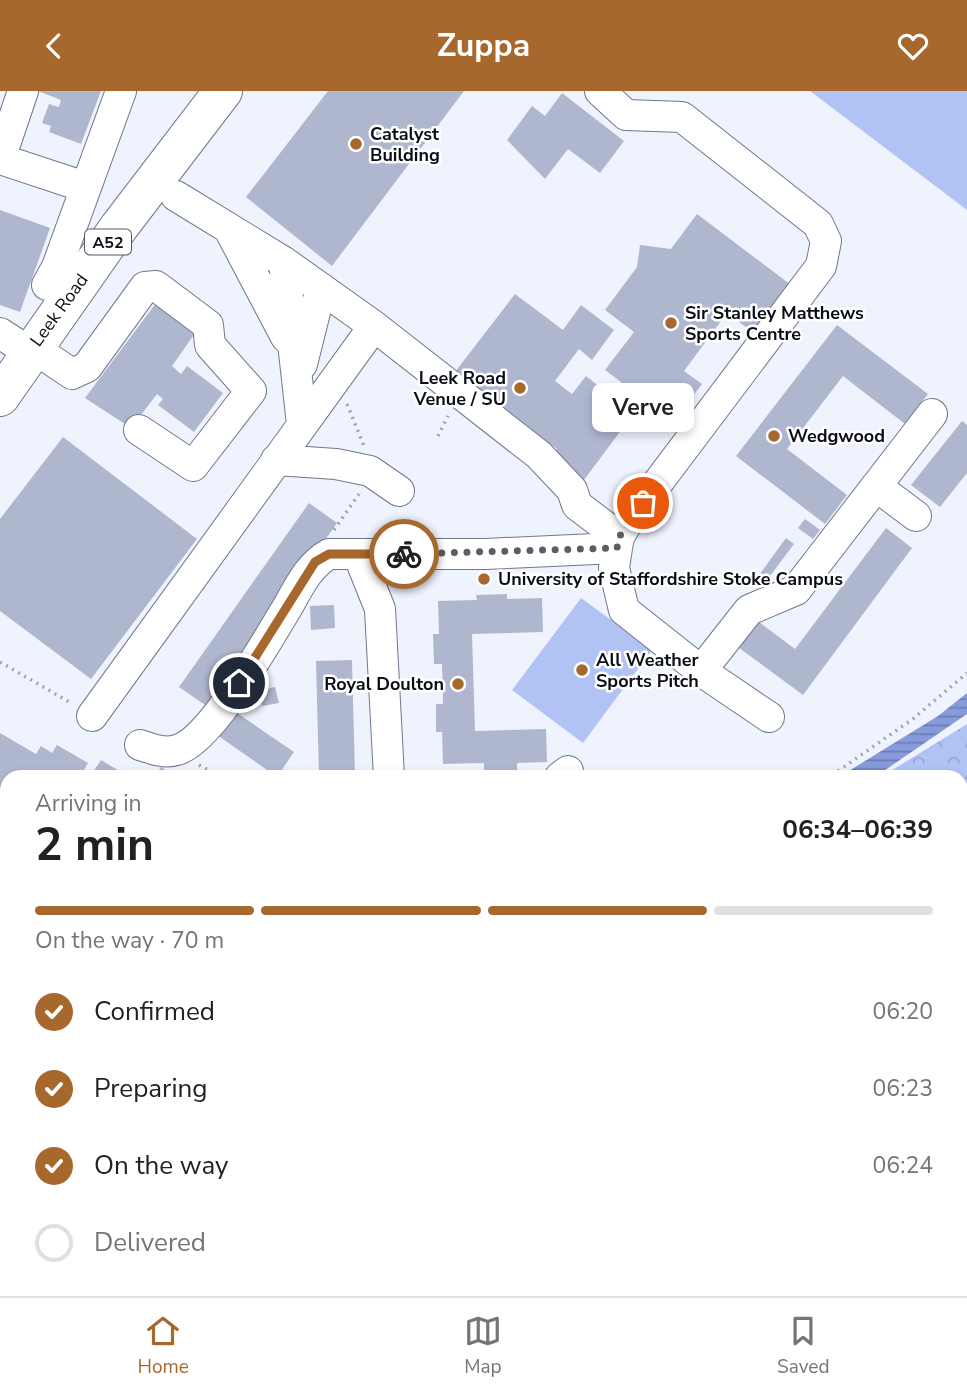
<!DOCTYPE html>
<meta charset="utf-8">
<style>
:root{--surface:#fff;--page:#f2f2f2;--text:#202124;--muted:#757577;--line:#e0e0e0;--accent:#a7682e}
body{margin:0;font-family:"Nunito Sans",sans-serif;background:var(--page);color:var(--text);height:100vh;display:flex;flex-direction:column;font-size:26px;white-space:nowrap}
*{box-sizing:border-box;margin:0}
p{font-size:23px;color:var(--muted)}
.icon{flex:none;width:38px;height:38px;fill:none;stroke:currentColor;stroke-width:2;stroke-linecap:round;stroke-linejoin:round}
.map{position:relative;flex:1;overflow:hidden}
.panel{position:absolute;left:0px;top:679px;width:968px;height:527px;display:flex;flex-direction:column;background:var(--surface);border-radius:21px 21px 0 0;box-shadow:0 4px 10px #0003}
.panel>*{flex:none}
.pin{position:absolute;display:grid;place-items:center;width:60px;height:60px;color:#fff;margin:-30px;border:4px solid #fff;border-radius:50%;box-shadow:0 2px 7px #0007}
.courier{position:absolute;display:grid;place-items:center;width:70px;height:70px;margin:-35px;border:5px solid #a7682e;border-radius:50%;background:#fff;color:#222;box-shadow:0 2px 9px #0007}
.bubble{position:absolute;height:49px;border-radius:10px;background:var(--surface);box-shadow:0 4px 10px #0003;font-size:23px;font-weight:700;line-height:49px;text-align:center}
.overview em{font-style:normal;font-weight:700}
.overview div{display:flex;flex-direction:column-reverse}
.overview{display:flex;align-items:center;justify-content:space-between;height:119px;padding:0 35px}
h1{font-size:46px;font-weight:700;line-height:52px}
.bar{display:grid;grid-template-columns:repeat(4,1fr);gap:10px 7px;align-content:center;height:84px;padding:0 35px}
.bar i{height:9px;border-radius:5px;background:var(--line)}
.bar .current{background:var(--accent)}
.bar p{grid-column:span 4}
ol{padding:0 35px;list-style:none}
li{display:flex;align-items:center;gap:21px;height:77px}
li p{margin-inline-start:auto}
li .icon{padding:7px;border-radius:50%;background:var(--accent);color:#fff;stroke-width:4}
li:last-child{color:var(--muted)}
li i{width:38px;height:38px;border:4px solid var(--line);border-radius:50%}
header{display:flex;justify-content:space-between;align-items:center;height:91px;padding:0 35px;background:var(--accent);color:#fff;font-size:32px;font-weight:700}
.tabs{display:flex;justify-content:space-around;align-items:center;height:98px;border-top:2px solid var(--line);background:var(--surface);font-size:19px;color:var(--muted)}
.tabs a{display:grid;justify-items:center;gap:4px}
.tabs .current{color:var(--accent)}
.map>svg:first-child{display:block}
</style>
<header><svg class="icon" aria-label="back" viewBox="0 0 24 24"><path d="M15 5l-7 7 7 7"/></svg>Zuppa<svg class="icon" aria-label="heart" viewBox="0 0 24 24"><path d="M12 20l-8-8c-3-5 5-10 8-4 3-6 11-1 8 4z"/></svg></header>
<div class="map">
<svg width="967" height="1205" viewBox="0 0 967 1205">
<defs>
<pattern id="forest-crowns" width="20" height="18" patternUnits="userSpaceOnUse" patternTransform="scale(1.75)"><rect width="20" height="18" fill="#b1c2f5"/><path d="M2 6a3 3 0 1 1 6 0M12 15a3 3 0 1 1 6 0" fill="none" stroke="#97a6d1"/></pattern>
<pattern id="water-rules" width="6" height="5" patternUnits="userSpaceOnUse" patternTransform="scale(1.75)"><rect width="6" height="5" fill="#879bdc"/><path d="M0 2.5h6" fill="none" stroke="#6d7db1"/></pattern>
</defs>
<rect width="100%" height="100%" fill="#eff3fd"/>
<path fill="#b1c2f5" d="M 810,0 L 967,0 L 967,119 Z
M 581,507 L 652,559 L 583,652 L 512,599 Z
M 967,1019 L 967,1205 L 764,1205 L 760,1199 L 961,1199 L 961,1020 Z"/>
<path fill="url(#forest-crowns)" d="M 967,633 L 967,851 L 961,846 L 961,686 L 881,686 Z
M 967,938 L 967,1000 L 961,1001 L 961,939 Z
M 307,1199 L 384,1199 L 383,1205 L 305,1205 Z
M 601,1199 L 655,1199 L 650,1205 L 599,1205 Z"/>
<path fill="url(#water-rules)" d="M 967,602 L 967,623 L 875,686 L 839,686 L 938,625 Z
M 363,1199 L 593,1199 L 591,1205 L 364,1205 Z"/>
<path fill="#afb7ce" d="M 38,0 L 101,0 L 81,53 L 49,41 L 51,35 L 42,32 L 49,13 L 59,16 L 61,9 Z
M 328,0 L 464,0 L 332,175 L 246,106 Z
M 562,2 L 624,50 L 600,82 L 568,58 L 545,88 L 507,49 L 532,15 L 545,25 Z
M 0,119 L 50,137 L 20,221 L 0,214 Z
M 697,123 L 791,194 L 754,242 L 727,222 L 684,280 L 702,293 L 676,327 L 646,306 L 584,389 L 552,365 L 557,358 L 455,281 L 515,203 L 563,239 L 581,214 L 614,239 L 592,269 L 579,258 L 555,290 L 572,303 L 586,285 L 610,304 L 621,291 L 605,279 L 634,241 L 605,219 L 637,176 L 640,154 L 671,158 Z
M 159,208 L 198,238 L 172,275 L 181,283 L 187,275 L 223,302 L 194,341 L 158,314 L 163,308 L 157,303 L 131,337 L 85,307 Z
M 837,234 L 928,303 L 905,333 L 843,285 L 787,358 L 847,404 L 825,433 L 736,365 Z
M 962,330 L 967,334 L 967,382 L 940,416 L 911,394 Z
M 63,346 L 197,448 L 91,588 L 0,520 L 0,428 Z
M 309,412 L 337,432 L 208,616 L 179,596 Z
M 805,428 L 820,439 L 813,448 L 798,437 Z
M 886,437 L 912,457 L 803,604 L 735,554 L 755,528 L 795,558 Z
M 786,447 L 794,453 L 767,489 L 759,484 Z
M 507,503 L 507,508 L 542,507 L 543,541 L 472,543 L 475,640 L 546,638 L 547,671 L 517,672 L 517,680 L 484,681 L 484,672 L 443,673 L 442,641 L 436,641 L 436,613 L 443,613 L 442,573 L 434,573 L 433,543 L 439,543 L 438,510 L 477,509 L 476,504 Z
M 334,514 L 335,537 L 311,539 L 310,515 Z
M 352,569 L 355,686 L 319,686 L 316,570 Z
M 275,596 L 279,612 L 262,615 L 259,599 Z
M 234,620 L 294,661 L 277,686 L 217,644 Z
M 0,642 L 36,663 L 41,655 L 52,662 L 57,654 L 88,672 L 80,686 L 7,686 L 7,808 L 0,820 Z
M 101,669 L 121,681 L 118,686 L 91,684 Z
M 161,676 L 175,686 L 154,686 Z"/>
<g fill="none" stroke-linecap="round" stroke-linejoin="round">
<g stroke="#70778d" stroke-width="32">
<path id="minor" d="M 23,0 L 0,68 L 85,96
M 176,105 L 284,171 L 374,235 L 539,364 L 572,399 L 577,414 L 619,446
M 229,138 L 286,246
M 284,171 L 302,333
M 47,194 L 57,176 L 121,0
M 0,242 L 29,261
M 32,256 L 72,283 L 87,276 L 145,196 L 156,195 L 208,234 L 210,254 L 251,300 L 193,375 L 139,339
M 302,273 L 321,197
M 276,369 L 336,373 L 370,380 L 399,400
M 876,395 L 916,425
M 617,457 L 614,477 L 624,519 L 701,580 L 749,519 L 796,499 L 932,323
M 358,463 L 380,518 L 389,686
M 701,580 L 769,626
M 92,625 L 374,235
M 140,654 C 152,658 164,663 177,659 C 211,650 267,549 287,517 C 299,496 308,475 329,463 L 485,463 L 617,457 L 619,446 L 626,434 L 821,175 L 826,150 L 818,133 L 682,26 L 626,24 L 600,0
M 560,686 L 568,680
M 0,911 L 7,899
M 0,950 L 7,954
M 0,1075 L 7,1061
M 0,1204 L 7,1195"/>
</g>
<g stroke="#70778d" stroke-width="40">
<path id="highway" d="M 0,306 L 119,136 L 223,0"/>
</g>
<path stroke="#9fa3ac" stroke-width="3.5" stroke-dasharray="2 5" stroke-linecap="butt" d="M 347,313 L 364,355
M 438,345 L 448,325
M 334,439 L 359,403
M 0,571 L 71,612
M 199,674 L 221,686
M 838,680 L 914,627 L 967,582
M 961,1010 L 967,1009
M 737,1199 L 741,1205
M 815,1199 L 820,1205
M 249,1205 L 252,1199
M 598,1205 L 601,1199
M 659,1205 L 664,1199"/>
<use href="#minor" stroke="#fff" stroke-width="30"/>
<use href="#highway" stroke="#fff" stroke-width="38"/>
</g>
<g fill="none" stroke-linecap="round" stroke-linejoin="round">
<path stroke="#5a5e66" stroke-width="7" stroke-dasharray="0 12.6" d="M 404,463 L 617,457 L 619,446 L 643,412"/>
<path stroke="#a7682e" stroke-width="9" d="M 239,592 L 315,471 L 329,463 L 404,463"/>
</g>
<g fill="#a7682e" stroke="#fff" stroke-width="2.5">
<circle cx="356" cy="53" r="7"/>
<circle cx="671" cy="232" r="7"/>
<circle cx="520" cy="297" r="7"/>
<circle cx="774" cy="345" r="7"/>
<circle cx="484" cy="488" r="7"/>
<circle cx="582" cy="579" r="7"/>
<circle cx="458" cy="593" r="7"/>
</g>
<g text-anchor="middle" stroke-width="5" stroke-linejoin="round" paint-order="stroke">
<rect fill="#fff" stroke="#54565b" stroke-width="2" x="85" y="138.5" width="46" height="25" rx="5"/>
<g font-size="16" font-weight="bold" fill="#0a0d15">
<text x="108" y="157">A52</text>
</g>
<g font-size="18" font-weight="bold" fill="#0a0d15" stroke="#fff" text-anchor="start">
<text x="370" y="49">Catalyst<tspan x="370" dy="21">Building</tspan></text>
<text x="685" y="228">Sir Stanley Matthews<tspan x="685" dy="21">Sports Centre</tspan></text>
<text x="506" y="293" text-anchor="end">Leek Road<tspan x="506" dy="21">Venue / SU</tspan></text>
<text x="788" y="351">Wedgwood</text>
<text x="498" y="494">University of Staffordshire Stoke Campus</text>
<text x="596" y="575">All Weather<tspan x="596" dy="21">Sports Pitch</tspan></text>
<text x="444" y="599" text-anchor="end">Royal Doulton</text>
</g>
<g font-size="18" fill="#0a0d15" stroke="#fff">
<text transform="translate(59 219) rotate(-54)" y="6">Leek Road</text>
</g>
</g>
</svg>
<div class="pin" style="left:643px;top:412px;background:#ea580c"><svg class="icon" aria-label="bag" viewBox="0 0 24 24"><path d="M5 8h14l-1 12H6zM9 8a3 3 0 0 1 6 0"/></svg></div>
<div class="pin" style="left:239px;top:592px;background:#1f2937"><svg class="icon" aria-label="home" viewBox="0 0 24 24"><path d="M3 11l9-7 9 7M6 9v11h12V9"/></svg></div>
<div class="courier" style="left:404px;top:463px"><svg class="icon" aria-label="bike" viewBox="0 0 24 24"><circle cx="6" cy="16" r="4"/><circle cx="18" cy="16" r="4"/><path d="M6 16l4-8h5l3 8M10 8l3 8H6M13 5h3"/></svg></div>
<div class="bubble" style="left:592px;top:292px;width:102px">Verve</div>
<section class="panel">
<div class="overview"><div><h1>2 min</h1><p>Arriving in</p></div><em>06:34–06:39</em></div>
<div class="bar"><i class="current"></i><i class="current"></i><i class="current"></i><i></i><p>On the way · 70 m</p></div>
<ol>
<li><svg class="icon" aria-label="check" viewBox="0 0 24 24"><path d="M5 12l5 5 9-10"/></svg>Confirmed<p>06:20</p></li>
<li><svg class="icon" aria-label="check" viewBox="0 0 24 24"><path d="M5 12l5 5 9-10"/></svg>Preparing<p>06:23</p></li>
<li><svg class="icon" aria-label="check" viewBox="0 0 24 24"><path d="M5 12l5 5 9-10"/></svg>On the way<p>06:24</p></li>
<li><i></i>Delivered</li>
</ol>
</section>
</div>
<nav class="tabs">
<a class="current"><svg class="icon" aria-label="home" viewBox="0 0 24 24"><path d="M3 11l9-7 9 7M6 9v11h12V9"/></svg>Home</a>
<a><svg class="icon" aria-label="map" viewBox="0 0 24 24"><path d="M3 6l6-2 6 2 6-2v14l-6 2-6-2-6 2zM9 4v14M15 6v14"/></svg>Map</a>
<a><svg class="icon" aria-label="saved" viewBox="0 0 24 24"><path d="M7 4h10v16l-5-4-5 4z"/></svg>Saved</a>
</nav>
